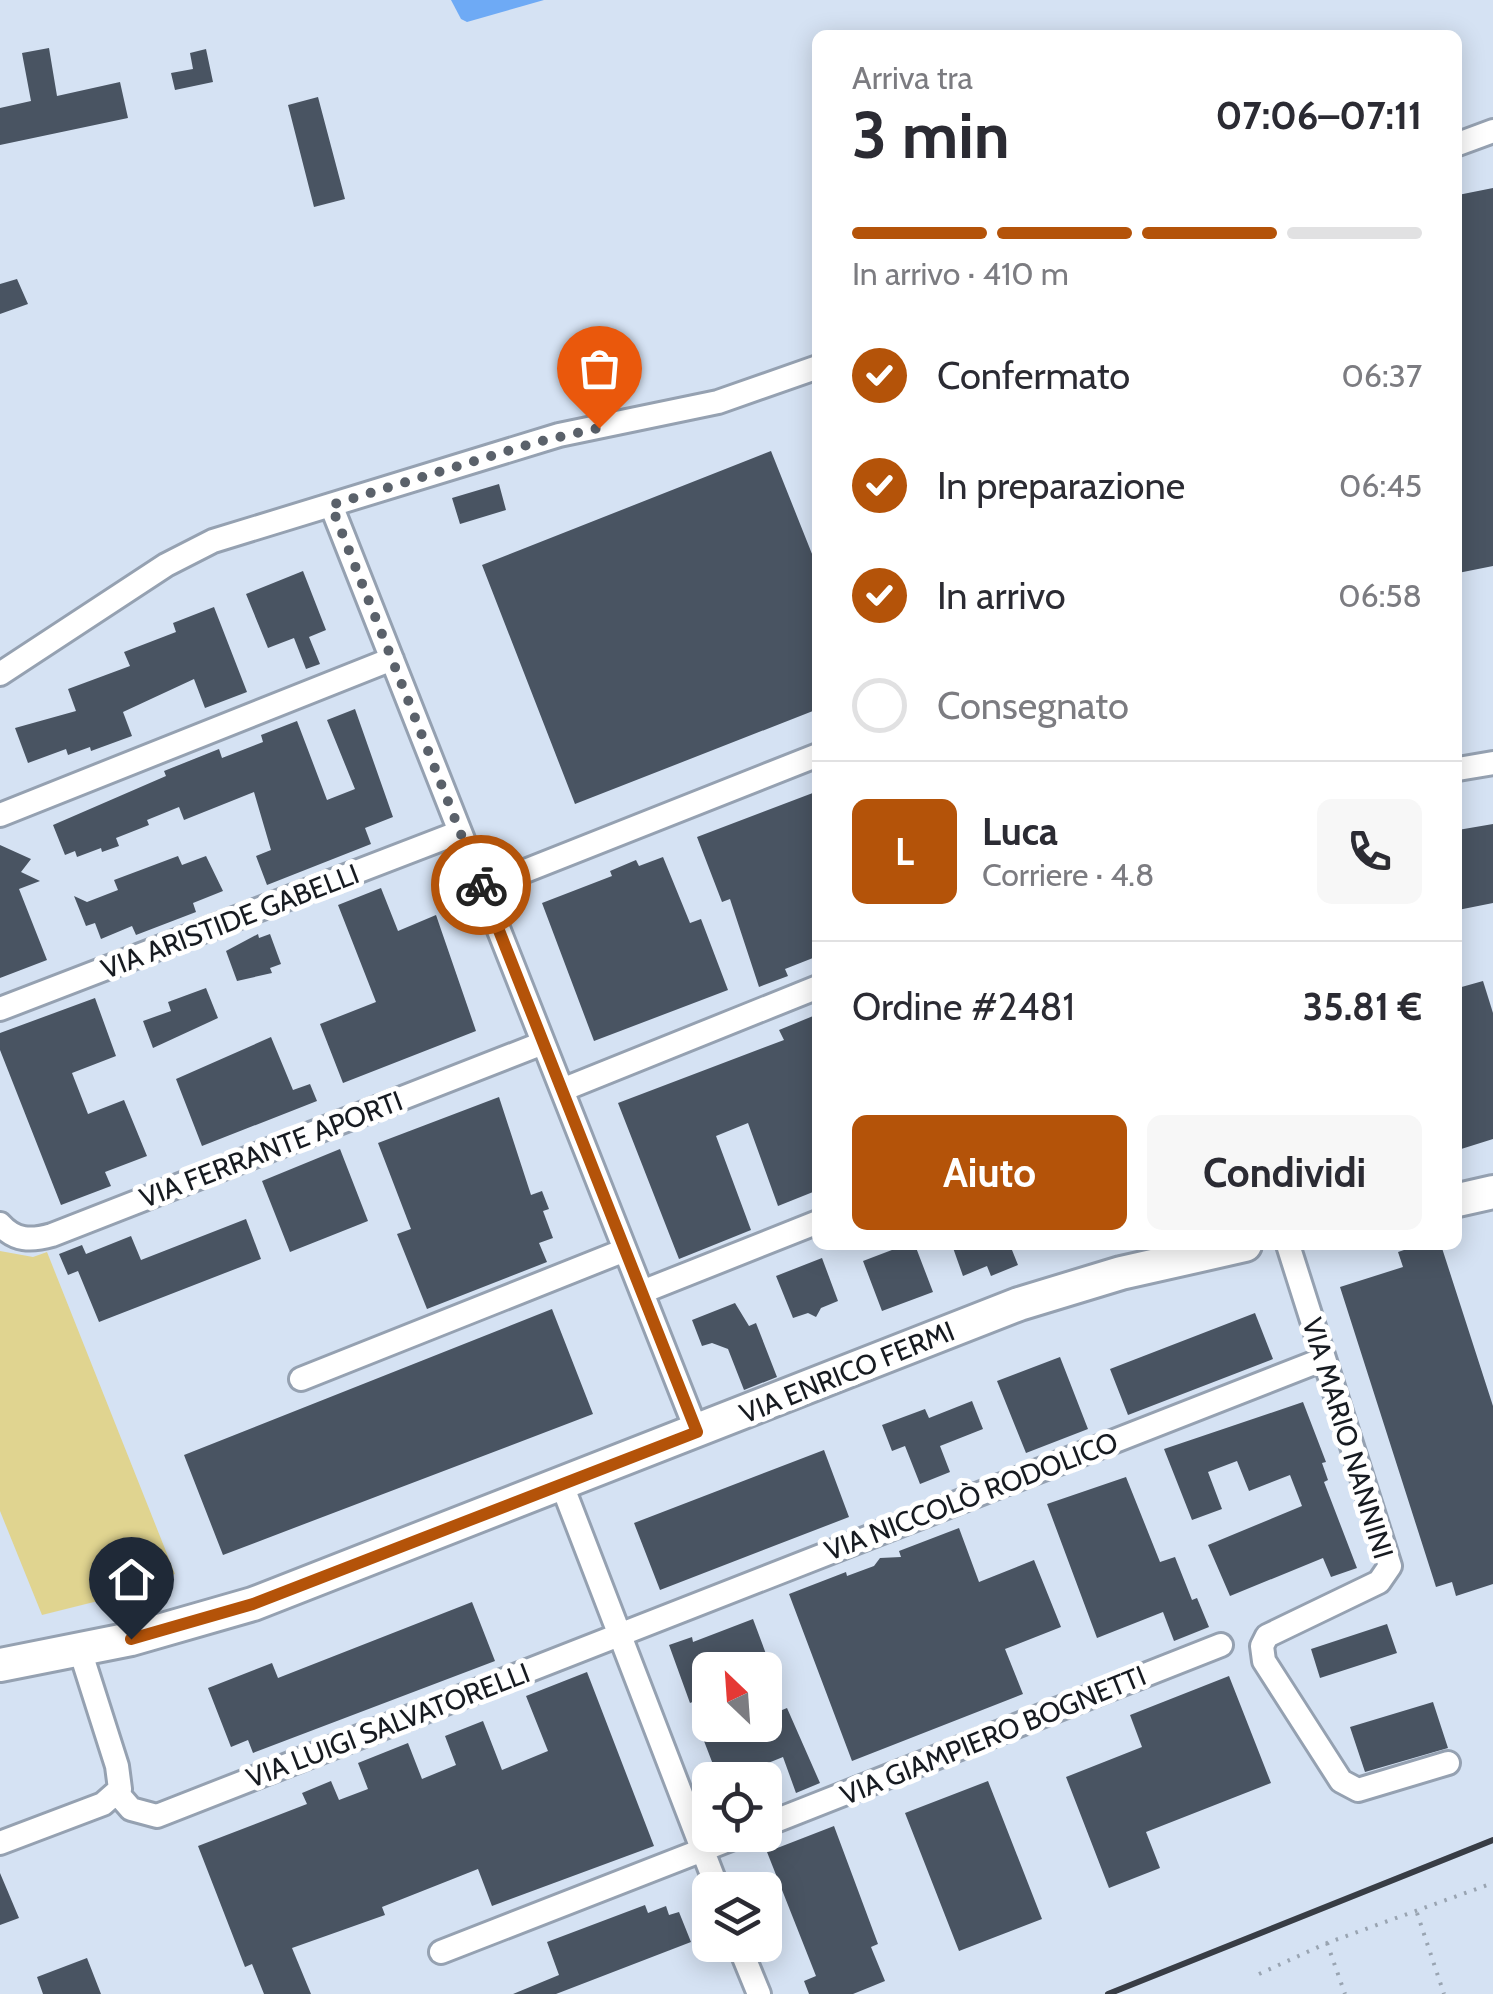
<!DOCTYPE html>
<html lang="it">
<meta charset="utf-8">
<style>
:root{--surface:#fff;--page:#f7f7f7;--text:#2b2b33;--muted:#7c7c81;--line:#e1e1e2;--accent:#b45309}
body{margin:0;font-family:Cabin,sans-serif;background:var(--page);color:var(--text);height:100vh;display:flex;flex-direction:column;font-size:38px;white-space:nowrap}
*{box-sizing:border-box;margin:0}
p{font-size:32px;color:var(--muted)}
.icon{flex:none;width:55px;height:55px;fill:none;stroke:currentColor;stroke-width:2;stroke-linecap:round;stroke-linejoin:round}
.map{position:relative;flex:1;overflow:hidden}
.details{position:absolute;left:812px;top:30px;width:650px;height:1220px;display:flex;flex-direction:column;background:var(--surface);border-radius:15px;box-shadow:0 5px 25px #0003}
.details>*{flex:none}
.needle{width:65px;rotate:335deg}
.fabs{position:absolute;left:692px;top:1652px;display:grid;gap:20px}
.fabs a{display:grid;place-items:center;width:90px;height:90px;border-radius:15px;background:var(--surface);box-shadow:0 5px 25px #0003;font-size:50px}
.pin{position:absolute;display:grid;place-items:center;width:85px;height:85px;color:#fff;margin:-102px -42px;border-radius:50% 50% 50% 0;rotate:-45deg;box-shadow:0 0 10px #0007}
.pin .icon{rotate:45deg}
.courier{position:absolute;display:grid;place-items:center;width:100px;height:100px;margin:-50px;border:8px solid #b45309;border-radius:50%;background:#fff;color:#222;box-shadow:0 2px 12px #0007}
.summary em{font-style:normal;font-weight:700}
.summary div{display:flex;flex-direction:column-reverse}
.summary{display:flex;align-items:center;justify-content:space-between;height:170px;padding:0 40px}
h1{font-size:65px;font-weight:700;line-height:75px}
.bar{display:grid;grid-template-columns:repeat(4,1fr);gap:15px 10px;align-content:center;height:120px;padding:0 40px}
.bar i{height:12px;border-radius:8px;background:var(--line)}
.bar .current{background:var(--accent)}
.bar p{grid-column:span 4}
.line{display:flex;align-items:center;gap:25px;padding:0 40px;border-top:2px solid var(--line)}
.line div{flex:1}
.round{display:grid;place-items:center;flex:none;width:105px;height:105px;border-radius:15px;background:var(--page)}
ol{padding:0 40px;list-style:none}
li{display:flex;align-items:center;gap:30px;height:110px}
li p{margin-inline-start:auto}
li .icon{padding:10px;border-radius:50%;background:var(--accent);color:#fff;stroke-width:4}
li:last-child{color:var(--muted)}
li i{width:55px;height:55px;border:5px solid var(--line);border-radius:50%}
.cta{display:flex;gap:20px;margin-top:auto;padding:20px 40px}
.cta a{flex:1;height:115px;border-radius:15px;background:var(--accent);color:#fff;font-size:40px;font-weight:700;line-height:115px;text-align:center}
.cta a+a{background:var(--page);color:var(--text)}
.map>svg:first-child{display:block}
</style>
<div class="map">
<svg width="1493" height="1994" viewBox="0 0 1493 1994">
<rect width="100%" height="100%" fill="#d5e2f3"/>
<path fill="#e0d490" d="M 0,1251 L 33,1257 L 47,1252 L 175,1574 L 164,1578 L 166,1584 L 42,1615 L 0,1511 Z"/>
<path fill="#6eaaf5" d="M 451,0 L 544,0 L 467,22 L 461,19 Z"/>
<path fill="#495462" d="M 49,48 L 57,96 L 120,82 L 128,118 L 0,145 L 0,108 L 31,101 L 22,53 Z
M 206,49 L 213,82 L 175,90 L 171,73 L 193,69 L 190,53 Z
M 318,97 L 345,199 L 314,207 L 288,105 Z
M 1493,188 L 1493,566 L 1458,573 L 1458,195 Z
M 17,279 L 28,304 L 0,314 L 0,284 Z
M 771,451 L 818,569 L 818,709 L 575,804 L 482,565 Z
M 499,484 L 506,510 L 460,524 L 452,498 Z
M 303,571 L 326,630 L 309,637 L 320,664 L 306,669 L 294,638 L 268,648 L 246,594 Z
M 214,607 L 247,692 L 205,708 L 194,679 L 123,712 L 132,736 L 91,751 L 90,747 L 68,755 L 66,749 L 28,763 L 15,728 L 76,711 L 68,689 L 130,666 L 124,652 L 176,632 L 173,623 Z
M 355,709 L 393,817 L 365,828 L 371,844 L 267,885 L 256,856 L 271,850 L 254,792 L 184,820 L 179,807 L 147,820 L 149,825 L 116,838 L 119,846 L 102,852 L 101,848 L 77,857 L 75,851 L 65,855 L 53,825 L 166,776 L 164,771 L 219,749 L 222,758 L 263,742 L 261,735 L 297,721 L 327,800 L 355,789 L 327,720 Z
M 818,791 L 818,956 L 785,969 L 788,976 L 759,987 L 730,899 L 722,902 L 697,837 Z
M 1493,824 L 1493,903 L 1458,910 L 1458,830 Z
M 0,845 L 31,859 L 21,872 L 40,881 L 19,889 L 47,960 L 0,978 Z
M 178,856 L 182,865 L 206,856 L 223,891 L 193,903 L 196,912 L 136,935 L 132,926 L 101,939 L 95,923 L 86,926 L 74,896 L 87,902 L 118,890 L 114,880 Z
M 663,857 L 690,923 L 701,919 L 728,990 L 594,1041 L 542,903 L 612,876 L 610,871 L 636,860 L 639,866 Z
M 381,888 L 398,931 L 436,915 L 476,1031 L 343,1083 L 320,1024 L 376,1002 L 338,905 Z
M 258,934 L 259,938 L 270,934 L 281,964 L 270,968 L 272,973 L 237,981 L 226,951 Z
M 1483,981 L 1493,1013 L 1493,1139 L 1458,1150 L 1458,988 Z
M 206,988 L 218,1018 L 153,1048 L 143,1021 L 171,1011 L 168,1002 Z
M 95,998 L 116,1056 L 72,1073 L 88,1114 L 124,1100 L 147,1156 L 105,1172 L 111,1186 L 61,1205 L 0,1050 L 0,1033 Z
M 818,1014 L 818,1190 L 778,1206 L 748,1123 L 716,1136 L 751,1230 L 679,1259 L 618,1103 L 784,1040 L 779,1030 Z
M 271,1037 L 293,1090 L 310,1084 L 317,1101 L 202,1146 L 176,1079 Z
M 499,1097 L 531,1195 L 542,1191 L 549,1209 L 543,1211 L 553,1238 L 539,1243 L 547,1262 L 427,1309 L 397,1234 L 411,1229 L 378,1143 Z
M 340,1149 L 368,1221 L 290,1252 L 262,1181 Z
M 246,1219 L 261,1259 L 99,1322 L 78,1271 L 68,1275 L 59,1254 L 82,1245 L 86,1254 L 131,1236 L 141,1260 Z
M 905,1245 L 915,1245 L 933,1292 L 882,1311 L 863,1261 Z
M 952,1245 L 1010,1245 L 1018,1265 L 991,1276 L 987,1266 L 963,1276 Z
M 1419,1245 L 1441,1245 L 1493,1406 L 1493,1584 L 1456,1596 L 1452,1582 L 1436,1587 L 1340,1287 L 1403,1267 L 1398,1252 Z
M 822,1258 L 838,1301 L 821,1308 L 816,1317 L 808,1313 L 793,1318 L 776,1276 Z
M 735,1303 L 749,1326 L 756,1323 L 777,1377 L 744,1390 L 728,1349 L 712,1343 L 702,1346 L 692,1320 Z
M 552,1309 L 593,1414 L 223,1555 L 184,1455 Z
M 1255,1313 L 1273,1359 L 1128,1415 L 1110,1369 Z
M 1060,1357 L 1088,1429 L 1026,1453 L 997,1381 Z
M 972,1401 L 983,1429 L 940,1446 L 950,1472 L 920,1484 L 905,1446 L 892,1451 L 882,1425 L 925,1409 L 929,1418 Z
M 1303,1402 L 1326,1462 L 1322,1463 L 1328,1480 L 1324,1482 L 1357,1568 L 1331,1577 L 1323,1558 L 1230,1596 L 1208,1545 L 1302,1506 L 1290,1475 L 1249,1491 L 1237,1461 L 1208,1472 L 1222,1509 L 1192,1520 L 1164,1449 Z
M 824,1450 L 849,1517 L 660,1590 L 634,1523 Z
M 1126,1477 L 1160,1562 L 1175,1557 L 1192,1600 L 1197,1598 L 1209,1627 L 1174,1641 L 1163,1612 L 1097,1638 L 1047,1504 Z
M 959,1528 L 979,1582 L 1034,1560 L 1061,1627 L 1005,1649 L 1023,1694 L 852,1761 L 789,1594 L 846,1572 L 847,1576 L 874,1566 L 880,1558 L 901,1557 L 899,1551 Z
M 472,1602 L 495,1661 L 253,1753 L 248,1740 L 231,1747 L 208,1688 L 272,1663 L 278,1678 Z
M 753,1619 L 772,1670 L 710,1670 L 710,1695 L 690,1703 L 669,1645 L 692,1637 L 693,1642 Z
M 1387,1624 L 1397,1653 L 1320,1678 L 1311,1649 Z
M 587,1672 L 654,1846 L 492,1906 L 478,1869 L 382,1907 L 385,1915 L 292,1948 L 311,1994 L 264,1994 L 252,1964 L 245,1967 L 198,1846 L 307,1804 L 302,1793 L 331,1781 L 339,1800 L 368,1789 L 358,1763 L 408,1743 L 422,1779 L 456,1765 L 445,1736 L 483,1721 L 502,1770 L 548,1751 L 526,1696 Z
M 1229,1676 L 1271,1783 L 1146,1832 L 1160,1868 L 1109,1888 L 1066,1777 L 1142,1747 L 1130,1715 Z
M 1433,1702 L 1448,1748 L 1365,1772 L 1350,1727 Z
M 787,1708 L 820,1783 L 796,1793 L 783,1757 L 751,1770 L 754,1780 L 719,1780 L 704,1741 L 744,1725 L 765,1725 L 765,1717 Z
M 988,1781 L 1042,1919 L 959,1951 L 905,1813 Z
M 834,1826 L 878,1944 L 871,1947 L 885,1981 L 853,1994 L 809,1994 L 804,1981 L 816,1976 L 767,1852 Z
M 0,1873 L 19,1918 L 0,1925 Z
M 645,1905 L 648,1913 L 666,1906 L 669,1915 L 679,1912 L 691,1942 L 556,1994 L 513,1994 L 559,1975 L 547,1942 Z
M 87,1958 L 101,1994 L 43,1994 L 37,1977 Z"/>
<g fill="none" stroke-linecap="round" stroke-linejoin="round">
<g stroke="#95a1b1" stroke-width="28">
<path id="street" d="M 1458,144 L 1493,131
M 331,505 L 697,1432
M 0,674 L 166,565 L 213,541 L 559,435 L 718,402 L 818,367
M 1458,769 L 1493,763
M 0,815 L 392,659
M 482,888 L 818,755
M 0,1009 L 460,832
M 562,1090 L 818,987
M 0,1224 C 15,1241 31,1241 52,1235 L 543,1043
M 1288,1245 L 1390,1566 L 1379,1582 L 1267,1636 L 1262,1646 L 1264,1661 L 1341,1781 L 1358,1790 L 1448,1763
M 642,1292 L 818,1222
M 301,1379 L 625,1250
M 562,1485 L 718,1890
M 118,1794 L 131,1809 L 157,1816 L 1324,1359
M 765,1825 L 1221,1645
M 0,1843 L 103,1804 L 120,1789 L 117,1766 L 80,1650
M 739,1945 L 759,1994
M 441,1952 L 741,1835"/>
</g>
<g stroke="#95a1b1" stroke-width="38">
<path id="secondary" d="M 1458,1200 L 1493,1192
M 0,1665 L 131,1639 L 253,1604 L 1019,1304 L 1121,1273 L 1245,1245"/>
</g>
<path stroke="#99a4b1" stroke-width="4" stroke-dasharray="2.5 8" stroke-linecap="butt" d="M 1417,1913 L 1444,1994
M 1327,1943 L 1345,1994
M 1259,1974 L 1327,1943 L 1493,1883"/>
<use href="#street" stroke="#fff" stroke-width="22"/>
<use href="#secondary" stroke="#fff" stroke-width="32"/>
<path stroke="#383d45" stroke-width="6" d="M 1108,1994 L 1493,1840"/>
</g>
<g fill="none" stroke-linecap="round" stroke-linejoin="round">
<path stroke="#5a616a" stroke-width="10" stroke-dasharray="0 18" d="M 481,885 L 331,505 L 537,442 L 599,428"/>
<path stroke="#b45309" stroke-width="12" d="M 131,1639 L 253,1604 L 697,1432 L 481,885"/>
</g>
<g text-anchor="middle" stroke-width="10" stroke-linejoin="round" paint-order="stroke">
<g font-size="28" fill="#171b21" stroke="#fff">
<text transform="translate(230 921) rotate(-21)" y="10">VIA ARISTIDE GABELLI</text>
<text transform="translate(271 1149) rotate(-21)" y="10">VIA FERRANTE APORTI</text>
<text transform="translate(847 1372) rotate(-22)" y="10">VIA ENRICO FERMI</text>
<text transform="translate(1348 1438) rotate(73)" y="10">VIA MARIO NANNINI</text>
<text transform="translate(971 1496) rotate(-21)" y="10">VIA NICCOLÒ RODOLICO</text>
<text transform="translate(388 1725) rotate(-21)" y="10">VIA LUIGI SALVATORELLI</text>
<text transform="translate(993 1735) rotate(-22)" y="10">VIA GIAMPIERO BOGNETTI</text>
</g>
</g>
</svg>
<div class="fabs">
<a><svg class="needle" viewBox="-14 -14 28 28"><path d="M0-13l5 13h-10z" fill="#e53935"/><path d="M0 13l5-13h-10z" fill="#7c7c81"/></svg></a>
<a><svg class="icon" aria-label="locate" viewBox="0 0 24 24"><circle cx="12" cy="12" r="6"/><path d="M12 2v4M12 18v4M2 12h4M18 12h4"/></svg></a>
<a><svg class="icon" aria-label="layers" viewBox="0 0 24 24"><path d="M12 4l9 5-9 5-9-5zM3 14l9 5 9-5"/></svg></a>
</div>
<div class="pin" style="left:599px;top:428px;background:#ea580c"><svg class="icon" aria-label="bag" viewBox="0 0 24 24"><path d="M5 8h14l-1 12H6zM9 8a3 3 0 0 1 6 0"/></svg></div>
<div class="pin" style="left:131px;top:1639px;background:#1f2937"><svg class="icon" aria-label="home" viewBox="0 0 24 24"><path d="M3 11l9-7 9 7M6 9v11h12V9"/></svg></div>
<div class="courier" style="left:481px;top:885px"><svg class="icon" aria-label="bike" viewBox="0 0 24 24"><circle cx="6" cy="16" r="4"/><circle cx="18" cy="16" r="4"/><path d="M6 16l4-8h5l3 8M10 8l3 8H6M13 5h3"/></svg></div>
<section class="details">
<div class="summary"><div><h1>3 min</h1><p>Arriva tra</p></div><em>07:06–07:11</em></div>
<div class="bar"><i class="current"></i><i class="current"></i><i class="current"></i><i></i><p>In arrivo · 410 m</p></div>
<ol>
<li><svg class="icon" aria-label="check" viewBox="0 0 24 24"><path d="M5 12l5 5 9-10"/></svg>Confermato<p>06:37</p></li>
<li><svg class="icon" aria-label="check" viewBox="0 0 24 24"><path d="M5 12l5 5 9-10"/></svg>In preparazione<p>06:45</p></li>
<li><svg class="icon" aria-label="check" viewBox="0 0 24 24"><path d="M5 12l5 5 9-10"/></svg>In arrivo<p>06:58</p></li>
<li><i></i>Consegnato</li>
</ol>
<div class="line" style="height:180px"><b class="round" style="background:var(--accent);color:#fff">L</b><div><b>Luca</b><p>Corriere · 4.8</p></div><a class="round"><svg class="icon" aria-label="phone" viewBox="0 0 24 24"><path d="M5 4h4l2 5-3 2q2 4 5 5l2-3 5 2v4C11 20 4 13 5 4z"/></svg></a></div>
<div class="line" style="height:130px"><div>Ordine #2481</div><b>35.81 €</b></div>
<div class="cta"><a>Aiuto</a><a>Condividi</a></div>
</section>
</div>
